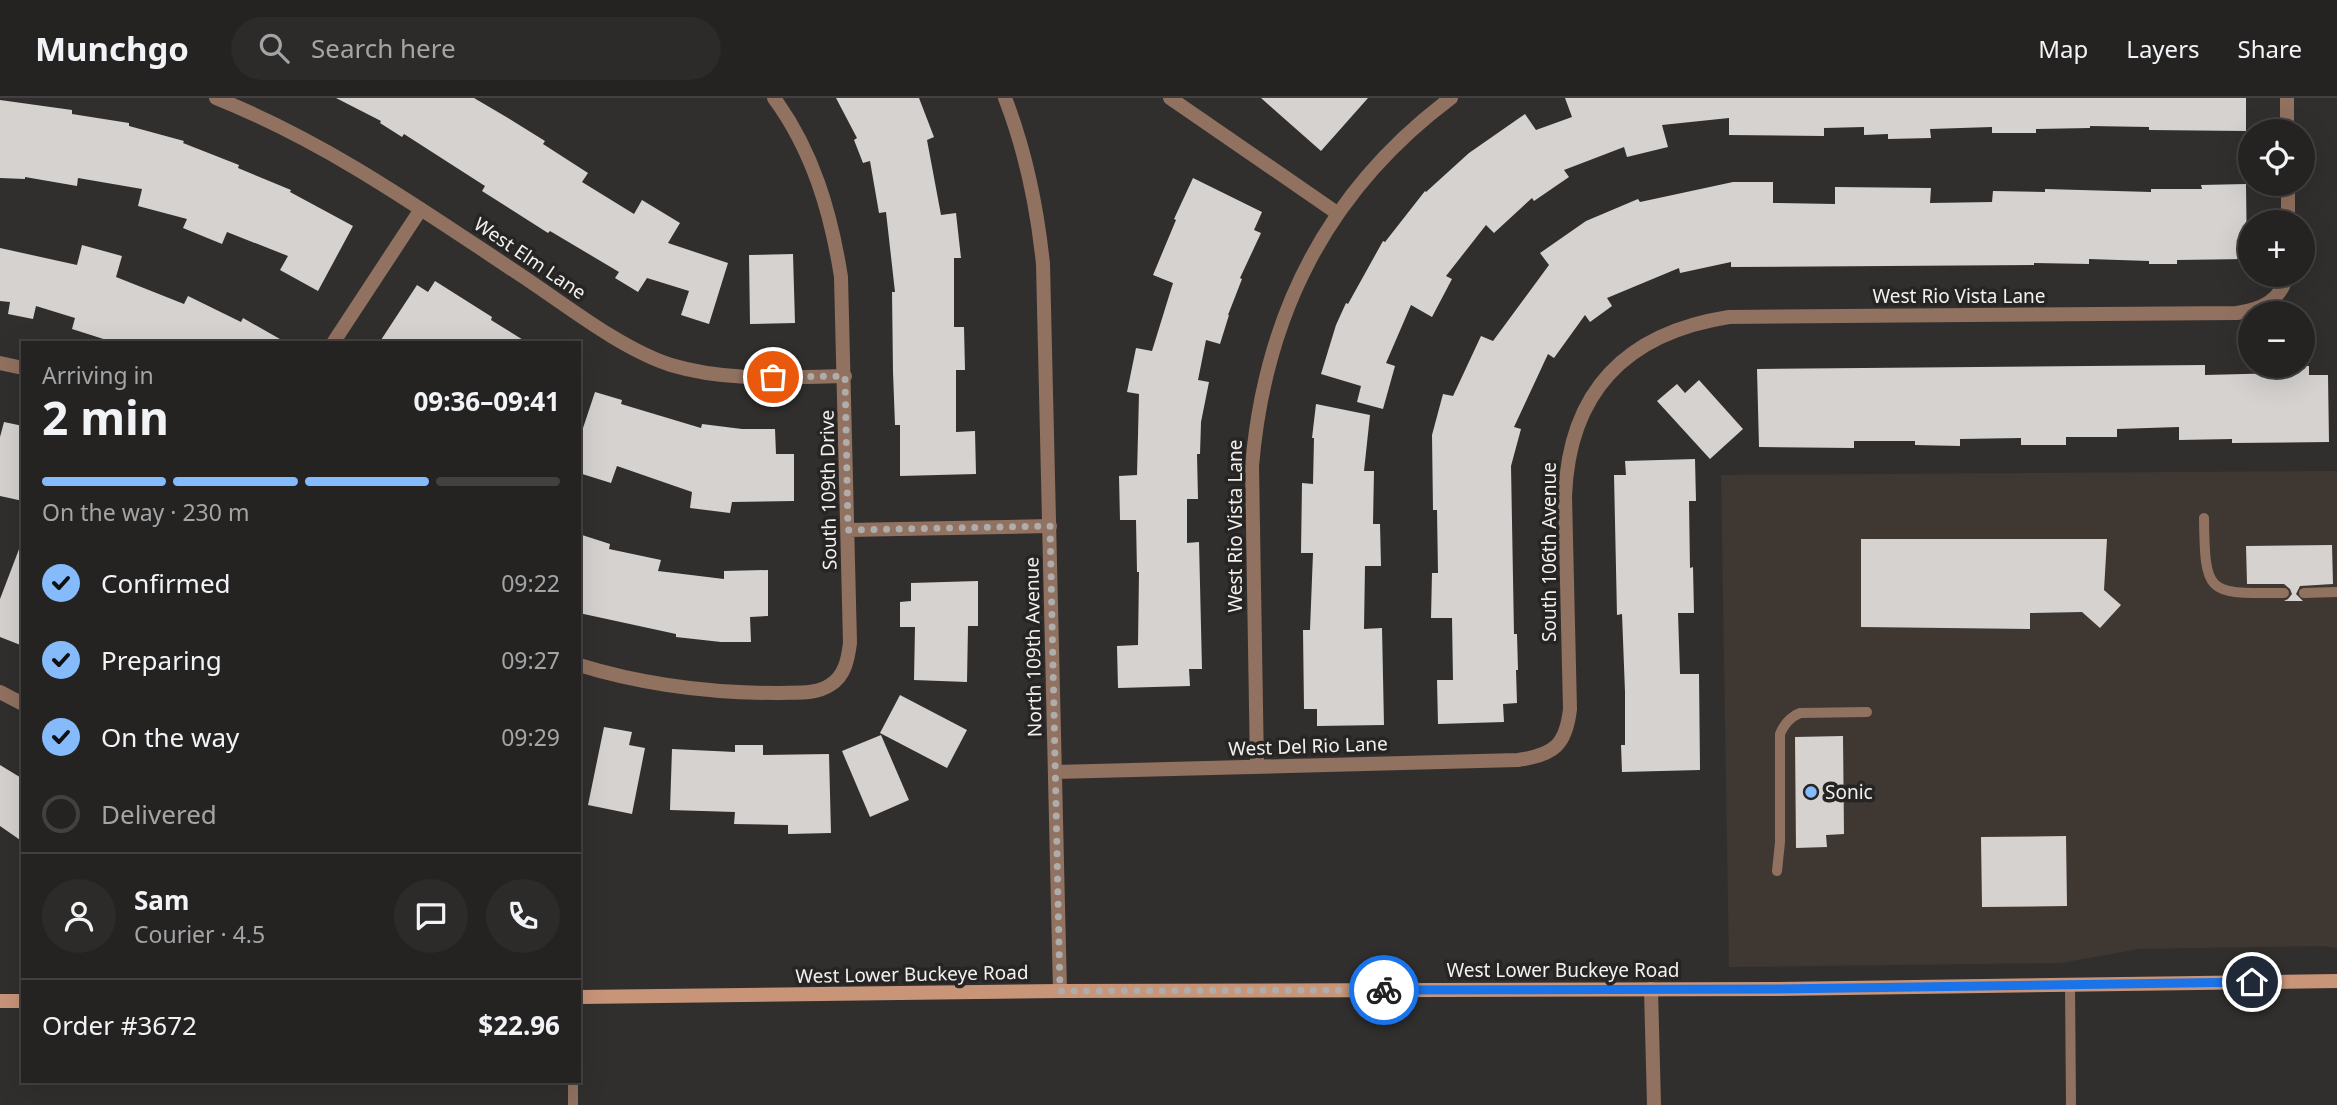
<!DOCTYPE html>
<meta charset="utf-8">
<style>
:root{--surface:#252322;--page:#2d2b2a;--text:#f1f3f6;--muted:#a3a4a5;--line:#424040;--accent:#85bbfb}
body{margin:0;font-family:"Noto Sans",sans-serif;background:var(--page);color:var(--text);height:100vh;display:flex;flex-direction:column;font-size:26px;white-space:nowrap}
*{box-sizing:border-box;margin:0}
p{font-size:23px;color:var(--muted)}
.icon{flex:none;width:38px;height:38px;fill:none;stroke:currentColor;stroke-width:2;stroke-linecap:round;stroke-linejoin:round}
.map{position:relative;flex:1;overflow:hidden}
.drawer{position:absolute;left:21px;top:243px;width:560px;height:742px;display:flex;flex-direction:column;background:var(--surface);border-radius:0px;box-shadow:0 7px 28px #0002,0 0 0 2px var(--line)}
.drawer>*{flex:none}
.fabs{position:absolute;left:2238px;top:21px;display:grid;gap:14px}
.fabs a{display:grid;place-items:center;width:77px;height:77px;border-radius:50%;background:var(--surface);box-shadow:0 7px 28px #0002,0 0 0 2px var(--line);font-size:35px}
.pin{position:absolute;display:grid;place-items:center;width:60px;height:60px;color:#fff;margin:-30px;border:4px solid #fff;border-radius:50%;box-shadow:0 2px 7px #0007}
.courier{position:absolute;display:grid;place-items:center;width:70px;height:70px;margin:-35px;border:5px solid #1a73e8;border-radius:50%;background:#fff;color:#222;box-shadow:0 2px 9px #0007}
.summary em{font-style:normal;font-weight:700}
.summary div{display:flex;flex-direction:column-reverse}
.summary{display:flex;align-items:center;justify-content:space-between;height:119px;padding:0 21px}
h1{font-size:46px;font-weight:700;line-height:52px}
.bar{display:grid;grid-template-columns:repeat(4,1fr);gap:10px 7px;align-content:center;height:84px;padding:0 21px}
.bar i{height:9px;border-radius:5px;background:var(--line)}
.bar .active{background:var(--accent)}
.bar p{grid-column:span 4}
.line{display:flex;align-items:center;gap:18px;padding:0 21px;border-top:2px solid var(--line)}
.line div{flex:1}
.round{display:grid;place-items:center;flex:none;width:74px;height:74px;border-radius:37px;background:var(--page)}
ol{padding:0 21px;list-style:none}
li{display:flex;align-items:center;gap:21px;height:77px}
li p{margin-inline-start:auto}
li .icon{padding:7px;border-radius:50%;background:var(--accent);color:#111;stroke-width:4}
li:last-child{color:var(--muted)}
li i{width:38px;height:38px;border:4px solid var(--line);border-radius:50%}
header{display:flex;align-items:center;gap:42px;box-sizing:border-box;height:98px;padding:0 35px;background:var(--surface);border-bottom:2px solid var(--line)}
header strong{font-size:33px}
nav{display:flex;gap:38px;margin-inline-start:auto;font-size:24px}
.search{width:490px;height:63px;background:var(--page);display:flex;align-items:center;gap:18px;box-sizing:border-box;padding:0 24px;border-radius:38px;color:var(--muted);font-size:26px}
.map>svg:first-child{display:block}
</style>
<header>
<strong>Munchgo</strong>
<div class="search"><svg class="icon" aria-label="search" viewBox="0 0 24 24"><circle cx="10" cy="10" r="6"/><path d="M15 15l6 6"/></svg>Search here</div>
<nav><a>Map</a><a>Layers</a><a>Share</a></nav>
</header>
<div class="map">
<svg width="2337" height="1007" viewBox="0 0 2337 1007">
<rect width="100%" height="100%" fill="#312f2e"/>
<path fill="#3f3732" d="M 2337,373 L 2337,850 L 2323,848 L 2139,851 L 2061,865 L 1729,869 L 1721,377 Z"/>
<path fill="#d5d2d0" d="M 336,0 L 474,0 L 508,20 L 545,43 L 543,46 L 588,75 L 582,84 L 634,116 L 642,102 L 680,125 L 668,145 L 728,165 L 709,226 L 681,217 L 689,193 L 647,180 L 638,194 L 615,180 L 619,174 L 550,133 L 548,135 L 482,93 L 485,88 L 404,36 L 402,39 L 380,25 L 381,23 Z
M 836,0 L 919,0 L 934,39 L 927,42 L 941,117 L 956,115 L 961,160 L 954,160 L 954,229 L 964,229 L 965,272 L 956,272 L 956,334 L 975,333 L 976,376 L 900,378 L 900,327 L 895,327 L 893,274 L 892,194 L 895,194 L 886,114 L 879,115 L 870,63 L 863,65 L 854,42 L 857,40 Z
M 1261,0 L 1368,0 L 1321,53 Z
M 1565,0 L 2246,0 L 2246,33 L 2149,32 L 2149,29 L 2090,28 L 2090,30 L 2036,31 L 2036,35 L 1992,35 L 1992,29 L 1930,31 L 1931,40 L 1888,41 L 1888,36 L 1864,37 L 1864,29 L 1824,30 L 1824,38 L 1729,37 L 1729,20 L 1662,27 L 1668,49 L 1627,59 L 1624,49 L 1564,72 L 1569,79 L 1534,103 L 1532,100 L 1494,135 L 1486,127 L 1446,178 L 1452,181 L 1432,219 L 1411,207 L 1386,265 L 1395,268 L 1383,311 L 1357,304 L 1361,288 L 1321,276 L 1336,227 L 1346,205 L 1348,206 L 1383,143 L 1385,144 L 1425,93 L 1426,94 L 1469,55 L 1525,16 L 1536,32 L 1572,19 Z
M 0,2 L 72,12 L 72,16 L 129,25 L 129,28 L 184,43 L 183,45 L 239,67 L 238,70 L 291,92 L 290,94 L 353,128 L 318,193 L 280,172 L 288,158 L 227,134 L 222,146 L 183,130 L 187,121 L 138,108 L 142,91 L 78,80 L 77,88 L 25,79 L 25,81 L 0,80 Z
M 1193,80 L 1262,114 L 1254,132 L 1261,135 L 1240,180 L 1242,181 L 1228,217 L 1229,217 L 1220,246 L 1206,242 L 1198,282 L 1209,284 L 1201,324 L 1200,356 L 1197,356 L 1198,401 L 1187,401 L 1187,445 L 1199,444 L 1202,571 L 1189,571 L 1190,588 L 1118,590 L 1117,548 L 1138,547 L 1139,474 L 1137,474 L 1136,422 L 1120,422 L 1119,378 L 1137,377 L 1139,296 L 1127,294 L 1136,250 L 1152,253 L 1173,185 L 1153,177 L 1176,122 L 1174,121 Z
M 1733,84 L 1773,84 L 1773,105 L 1835,106 L 1835,89 L 1931,90 L 1930,105 L 1992,104 L 1993,93 L 2045,94 L 2045,91 L 2151,94 L 2151,91 L 2202,91 L 2201,87 L 2246,86 L 2247,161 L 2177,162 L 2177,166 L 2149,166 L 2149,163 L 2089,161 L 2089,166 L 2034,165 L 2034,167 L 1731,169 L 1731,164 L 1680,175 L 1679,170 L 1607,200 L 1612,208 L 1590,224 L 1585,217 L 1554,260 L 1548,256 L 1514,329 L 1521,331 L 1511,368 L 1514,536 L 1517,536 L 1518,572 L 1516,572 L 1517,605 L 1503,606 L 1504,624 L 1438,626 L 1437,582 L 1453,582 L 1452,520 L 1431,520 L 1432,475 L 1438,475 L 1437,412 L 1433,412 L 1432,337 L 1443,296 L 1453,298 L 1481,238 L 1493,243 L 1549,167 L 1540,155 L 1586,123 L 1638,101 L 1640,104 Z
M 82,147 L 122,158 L 116,179 L 184,206 L 188,198 L 241,224 L 243,220 L 287,245 L 116,245 L 72,231 L 75,220 L 36,208 L 33,221 L 8,216 L 10,204 L 0,203 L 0,150 L 77,167 Z
M 793,156 L 795,225 L 750,226 L 749,157 Z
M 435,183 L 492,219 L 491,222 L 528,245 L 379,245 L 417,187 L 428,194 Z
M 2205,267 L 2205,277 L 2283,275 L 2283,268 L 2309,268 L 2309,277 L 2328,277 L 2329,344 L 2232,345 L 2232,341 L 2179,342 L 2179,329 L 2117,331 L 2117,339 L 2066,339 L 2066,347 L 2021,347 L 2021,340 L 1960,341 L 1960,348 L 1915,347 L 1915,343 L 1854,343 L 1854,350 L 1759,349 L 1757,271 Z
M 1699,282 L 1743,331 L 1710,361 L 1657,303 L 1677,286 L 1685,295 Z
M 595,294 L 622,302 L 621,306 L 701,330 L 702,326 L 742,331 L 775,331 L 776,356 L 794,356 L 794,403 L 732,404 L 730,415 L 690,410 L 692,394 L 617,368 L 611,385 L 579,375 L 579,342 Z
M 1316,306 L 1370,317 L 1364,373 L 1374,373 L 1373,426 L 1380,426 L 1381,468 L 1365,468 L 1364,531 L 1382,530 L 1384,627 L 1317,628 L 1317,611 L 1304,611 L 1303,532 L 1310,532 L 1313,455 L 1301,455 L 1302,385 L 1313,386 L 1314,340 L 1312,340 Z
M 4,324 L 23,328 L 23,403 L 0,398 L 0,339 Z
M 1695,361 L 1696,403 L 1689,403 L 1690,470 L 1693,469 L 1694,515 L 1678,515 L 1680,576 L 1699,576 L 1700,672 L 1622,674 L 1621,647 L 1625,647 L 1625,594 L 1622,516 L 1617,517 L 1614,377 L 1626,377 L 1625,363 Z
M 579,436 L 610,446 L 609,451 L 661,462 L 658,473 L 724,481 L 724,473 L 768,472 L 768,518 L 750,519 L 751,544 L 721,544 L 676,539 L 676,536 L 579,515 Z
M 1861,441 L 2107,441 L 2104,492 L 2121,507 L 2100,530 L 2082,514 L 2030,515 L 2030,531 L 1861,529 Z
M 21,446 L 23,447 L 23,548 L 0,539 L 0,501 Z
M 2332,447 L 2333,486 L 2300,488 L 2296,496 L 2303,503 L 2284,503 L 2288,501 L 2292,496 L 2290,491 L 2284,486 L 2247,486 L 2246,448 Z
M 978,483 L 978,528 L 968,528 L 967,584 L 914,582 L 915,529 L 900,529 L 900,504 L 911,503 L 911,485 Z
M 900,597 L 967,632 L 947,670 L 880,635 Z
M 604,629 L 632,634 L 629,647 L 645,650 L 632,716 L 588,707 Z
M 881,637 L 909,702 L 870,719 L 842,653 Z
M 1843,638 L 1844,736 L 1826,737 L 1827,749 L 1796,750 L 1795,639 Z
M 735,647 L 763,647 L 763,657 L 829,656 L 831,735 L 788,736 L 788,727 L 734,726 L 735,714 L 670,712 L 672,651 L 735,654 Z
M 0,667 L 23,681 L 23,744 L 0,728 Z
M 2066,738 L 2067,808 L 1982,809 L 1981,739 Z"/>
<g fill="none" stroke-linecap="round" stroke-linejoin="round">
<path stroke="#91715f" stroke-width="10" d="M 2204,420 C 2205,499 2208,495 2284,495
M 2304,495 L 2337,494
M 1777,773 L 1780,744 L 1780,636 C 1784,626 1790,619 1800,615 L 1867,614
M 2070,887 L 2071,1007
M 573,984 L 573,1007"/>
<path stroke="#91715f" stroke-width="14" d="M 216,0 C 328,45 421,111 522,178 C 566,207 621,251 671,267 C 727,284 787,279 845,278
M 1170,0 L 1337,115
M 2287,0 L 2287,33
M 2288,86 L 2288,124
M 333,245 L 421,111
M 0,265 L 23,270
M 848,432 L 1050,428
M 579,567 C 644,587 709,595 777,595 C 794,594 815,597 830,587 C 845,578 848,561 850,545 L 841,179 C 831,115 813,53 774,0
M 0,594 L 23,606
M 1257,669 L 1252,368 C 1265,215 1328,92 1451,0
M 1055,674 L 1518,662 C 1554,657 1566,647 1570,611 L 1565,398 C 1569,293 1626,235 1729,219 L 2237,215 C 2261,211 2281,203 2287,177
M 1651,891 L 1654,1007"/>
<path stroke="#91715f" stroke-width="14" d="M 1005,0 C 1026,54 1037,108 1043,166 L 1060,893"/>
<path stroke="#c89579" stroke-width="14" d="M 579,899 L 1060,893 L 1776,891 L 2337,883
M 0,903 L 23,903"/>
</g>
<g fill="none" stroke-linecap="round" stroke-linejoin="round">
<path stroke="#aeadac" stroke-width="7" stroke-dasharray="0 12.6" d="M 773,279 L 845,278 L 848,432 L 1050,428 L 1060,893 L 1384,892"/>
<path stroke="#1a73e8" stroke-width="9" d="M 1384,892 L 1776,891 L 2252,884"/>
</g>
<circle fill="#85bbfb" stroke="#272524" stroke-width="2.5" cx="1811" cy="694" r="7"/>
<g text-anchor="middle" stroke-width="7" stroke-linejoin="round" paint-order="stroke">
<g font-size="19" fill="#f2f1f0" stroke="#272524">
<text transform="translate(530 160) rotate(34)" y="7">West Elm Lane</text>
<text x="1959" y="205">West Rio Vista Lane</text>
<text transform="translate(828 392) rotate(-91)" y="7">South 109th Drive</text>
<text transform="translate(1235 428) rotate(-90)" y="7">West Rio Vista Lane</text>
<text transform="translate(1549 454) rotate(-90)" y="7">South 106th Avenue</text>
<text transform="translate(1033 549) rotate(-91)" y="7">North 109th Avenue</text>
<text transform="translate(1308 648) rotate(-2)" y="7">West Del Rio Lane</text>
<text x="1563" y="879">West Lower Buckeye Road</text>
<text transform="translate(912 876) rotate(-1)" y="7">West Lower Buckeye Road</text>
</g>
<g font-size="19" fill="#f2f1f0" stroke="#272524" text-anchor="start">
<text x="1825" y="701">Sonic</text>
</g>
</g>
</svg>
<div class="fabs">
<a><svg class="icon" aria-label="locate" viewBox="0 0 24 24"><circle cx="12" cy="12" r="6"/><path d="M12 2v4M12 18v4M2 12h4M18 12h4"/></svg></a>
<a>+</a>
<a>−</a>
</div>
<div class="pin" style="left:773px;top:279px;background:#ea580c"><svg class="icon" aria-label="bag" viewBox="0 0 24 24"><path d="M5 8h14l-1 12H6zM9 8a3 3 0 0 1 6 0"/></svg></div>
<div class="pin" style="left:2252px;top:884px;background:#1f2937"><svg class="icon" aria-label="home" viewBox="0 0 24 24"><path d="M3 11l9-7 9 7M6 9v11h12V9"/></svg></div>
<div class="courier" style="left:1384px;top:892px"><svg class="icon" aria-label="bike" viewBox="0 0 24 24"><circle cx="6" cy="16" r="4"/><circle cx="18" cy="16" r="4"/><path d="M6 16l4-8h5l3 8M10 8l3 8H6M13 5h3"/></svg></div>
<section class="drawer">
<div class="summary"><div><h1>2 min</h1><p>Arriving in</p></div><em>09:36–09:41</em></div>
<div class="bar"><i class="active"></i><i class="active"></i><i class="active"></i><i></i><p>On the way · 230 m</p></div>
<ol>
<li><svg class="icon" aria-label="check" viewBox="0 0 24 24"><path d="M5 12l5 5 9-10"/></svg>Confirmed<p>09:22</p></li>
<li><svg class="icon" aria-label="check" viewBox="0 0 24 24"><path d="M5 12l5 5 9-10"/></svg>Preparing<p>09:27</p></li>
<li><svg class="icon" aria-label="check" viewBox="0 0 24 24"><path d="M5 12l5 5 9-10"/></svg>On the way<p>09:29</p></li>
<li><i></i>Delivered</li>
</ol>
<div class="line" style="height:126px"><a class="round"><svg class="icon" aria-label="person" viewBox="0 0 24 24"><circle cx="12" cy="8" r="4"/><path d="M4 21q1-7 8-7t8 7"/></svg></a><div><b>Sam</b><p>Courier · 4.5</p></div><a class="round"><svg class="icon" aria-label="chat" viewBox="0 0 24 24"><path d="M4 5h16v11H9l-5 4z"/></svg></a><a class="round"><svg class="icon" aria-label="phone" viewBox="0 0 24 24"><path d="M5 4h4l2 5-3 2q2 4 5 5l2-3 5 2v4C11 20 4 13 5 4z"/></svg></a></div>
<div class="line" style="height:91px"><div>Order #3672</div><b>$22.96</b></div>
</section>
</div>
